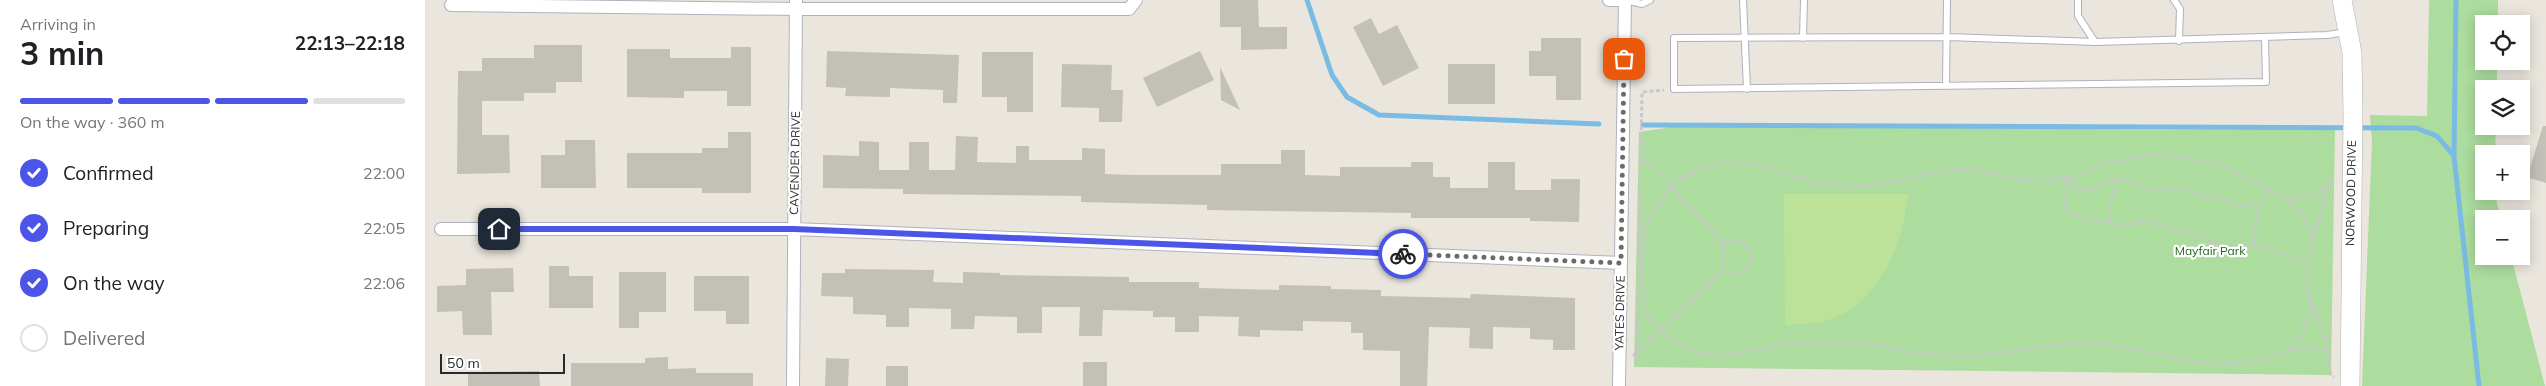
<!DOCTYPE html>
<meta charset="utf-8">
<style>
:root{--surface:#fff;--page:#f6f6f6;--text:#202124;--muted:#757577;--line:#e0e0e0;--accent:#4b56e9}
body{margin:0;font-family:Mulish,sans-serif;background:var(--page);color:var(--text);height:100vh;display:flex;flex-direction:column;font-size:19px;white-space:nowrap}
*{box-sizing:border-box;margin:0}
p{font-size:16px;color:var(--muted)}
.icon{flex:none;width:28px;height:28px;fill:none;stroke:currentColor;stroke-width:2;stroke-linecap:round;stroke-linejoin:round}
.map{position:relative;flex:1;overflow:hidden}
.side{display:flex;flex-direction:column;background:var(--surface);width:425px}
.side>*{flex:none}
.fabs{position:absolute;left:2050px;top:15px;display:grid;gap:10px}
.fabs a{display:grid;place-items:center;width:55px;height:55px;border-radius:0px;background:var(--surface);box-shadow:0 2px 12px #0003;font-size:25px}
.scale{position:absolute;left:15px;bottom:12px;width:125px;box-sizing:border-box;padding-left:5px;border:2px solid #292929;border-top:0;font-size:14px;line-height:18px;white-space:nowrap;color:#292929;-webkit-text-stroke:4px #fff;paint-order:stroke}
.pin{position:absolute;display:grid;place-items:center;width:42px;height:42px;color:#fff;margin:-21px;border-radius:10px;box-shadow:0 2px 8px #0006}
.courier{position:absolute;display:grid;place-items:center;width:50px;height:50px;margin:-25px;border:4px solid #4b56e9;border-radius:50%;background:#fff;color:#222;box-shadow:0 1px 6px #0007}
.overview em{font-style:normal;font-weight:700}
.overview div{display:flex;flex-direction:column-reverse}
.overview{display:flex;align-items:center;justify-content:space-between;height:85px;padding:0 20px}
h1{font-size:32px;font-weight:700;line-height:38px}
.bar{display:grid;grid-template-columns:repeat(4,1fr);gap:8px 5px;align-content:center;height:60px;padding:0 20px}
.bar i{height:6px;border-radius:4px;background:var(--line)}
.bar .on{background:var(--accent)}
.bar p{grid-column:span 4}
ol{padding:0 20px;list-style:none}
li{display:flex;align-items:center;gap:15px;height:55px}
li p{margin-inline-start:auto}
li .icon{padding:5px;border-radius:50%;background:var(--accent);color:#fff;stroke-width:4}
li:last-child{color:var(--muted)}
li i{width:28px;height:28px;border:2px solid var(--line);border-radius:50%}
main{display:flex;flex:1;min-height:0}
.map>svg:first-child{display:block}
</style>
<main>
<section class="side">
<div class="overview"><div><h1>3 min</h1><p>Arriving in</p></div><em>22:13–22:18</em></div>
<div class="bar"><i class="on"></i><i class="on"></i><i class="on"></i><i></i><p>On the way · 360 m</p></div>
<ol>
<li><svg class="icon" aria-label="check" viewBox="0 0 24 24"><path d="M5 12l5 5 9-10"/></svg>Confirmed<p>22:00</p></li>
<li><svg class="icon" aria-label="check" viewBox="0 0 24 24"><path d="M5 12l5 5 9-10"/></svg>Preparing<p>22:05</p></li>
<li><svg class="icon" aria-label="check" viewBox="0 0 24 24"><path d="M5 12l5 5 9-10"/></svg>On the way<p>22:06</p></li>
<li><i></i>Delivered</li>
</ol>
</section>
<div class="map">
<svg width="2121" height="386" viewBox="0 0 2121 386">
<rect width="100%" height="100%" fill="#eae6dd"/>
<path fill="#acdc9e" d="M 2004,0 L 2073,0 L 2073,24 L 2059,24 L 2059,61 L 2072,61 L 2072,89 L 2059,89 L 2059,126 L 2071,126 L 2070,154 L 2059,154 L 2059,191 L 2069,191 L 2076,219 L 2059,219 L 2059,256 L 2086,256 L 2120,386 L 1937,386 L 1947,141 L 1945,115 L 2002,116 Z
M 1261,125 L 1745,130 L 1910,129 L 1906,375 L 1209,367 L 1214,132 Z"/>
<path fill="#bce29a" d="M 1359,194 L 1483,194 C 1478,248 1451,312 1391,323 C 1381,324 1370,324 1360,325 Z"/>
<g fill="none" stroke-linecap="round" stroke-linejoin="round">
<path stroke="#79bbe3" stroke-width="5" d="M 882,0 L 907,75 L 922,97 L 954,115 L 1174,124
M 2031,0 L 2029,156 L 2054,386
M 1218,125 L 1991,128 L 2012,136 L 2029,156"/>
</g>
<path fill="#c3c0b8" d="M 795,0 L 833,0 L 834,27 L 862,27 L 862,49 L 816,50 L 816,27 L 795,27 Z
M 946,18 L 954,34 L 972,25 L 994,68 L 958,86 L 928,27 Z
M 1116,38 L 1156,38 L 1156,100 L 1131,100 L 1131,76 L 1104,76 L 1104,51 L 1116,51 Z
M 109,45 L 157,45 L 157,82 L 131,82 L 131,93 L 99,93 L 99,101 L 57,101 L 57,135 L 84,135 L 85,173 L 32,174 L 33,71 L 57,71 L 57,58 L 109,58 Z
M 306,47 L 326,47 L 326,106 L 302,106 L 302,91 L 259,91 L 259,98 L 202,97 L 202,49 L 245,49 L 245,58 L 306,58 Z
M 402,51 L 534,55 L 532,103 L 518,103 L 518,90 L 465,88 L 465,97 L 420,96 L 421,88 L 401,87 Z
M 775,51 L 789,80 L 732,107 L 718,78 Z
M 557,52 L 608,52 L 608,112 L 582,112 L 582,97 L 557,97 Z
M 637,64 L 687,65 L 686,90 L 698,90 L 697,122 L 674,122 L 674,108 L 636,107 Z
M 1023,64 L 1070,64 L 1070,104 L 1023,104 Z
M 795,67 L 815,110 L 796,100 Z
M 2118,126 L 2121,126 L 2121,183 L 2102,177 Z
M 303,132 L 326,132 L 326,193 L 277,193 L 277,188 L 202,188 L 202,153 L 277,153 L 277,148 L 303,148 Z
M 531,136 L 553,137 L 552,162 L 591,163 L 591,146 L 604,146 L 604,160 L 657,160 L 657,148 L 680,149 L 680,174 L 709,175 L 796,175 L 796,164 L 856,164 L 856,150 L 880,150 L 880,175 L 915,176 L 915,167 L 986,167 L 986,162 L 1008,162 L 1008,177 L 1025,177 L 1025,188 L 1063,188 L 1063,162 L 1090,162 L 1090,190 L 1126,190 L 1126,179 L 1155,179 L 1154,222 L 1105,221 L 1105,218 L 986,218 L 986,213 L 782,210 L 782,205 L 656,202 L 656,196 L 478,194 L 478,189 L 398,188 L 398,155 L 434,156 L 434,141 L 454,142 L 454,170 L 484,170 L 484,142 L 504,142 L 504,170 L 530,170 Z
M 140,140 L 170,140 L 171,188 L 116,188 L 116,155 L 140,155 Z
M 124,266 L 144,266 L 144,276 L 168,276 L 168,308 L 124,308 Z
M 88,268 L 89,292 L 66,292 L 67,335 L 38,335 L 37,311 L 12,312 L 12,286 L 41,285 L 41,269 Z
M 420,269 L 509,270 L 508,282 L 538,283 L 538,272 L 575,273 L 575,275 L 704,277 L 704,282 L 774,282 L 774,288 L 854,290 L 854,285 L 906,286 L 906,289 L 956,290 L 956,296 L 1045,298 L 1046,294 L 1150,298 L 1150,350 L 1128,350 L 1128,340 L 1105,339 L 1105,328 L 1068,327 L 1068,349 L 1044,348 L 1045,328 L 1004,327 L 1002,386 L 975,386 L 975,351 L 938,350 L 938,333 L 926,333 L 926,322 L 878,321 L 878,331 L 835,330 L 835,337 L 813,336 L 814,317 L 774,316 L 774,332 L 750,332 L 750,317 L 728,317 L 728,311 L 678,310 L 677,336 L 654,336 L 655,307 L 617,307 L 617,333 L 592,333 L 592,317 L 550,316 L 549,329 L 526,329 L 526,309 L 484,308 L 484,327 L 461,327 L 461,315 L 428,314 L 428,297 L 396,296 L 397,273 L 420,273 Z
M 194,272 L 241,272 L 241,312 L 214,312 L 214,328 L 194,328 Z
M 269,276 L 324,276 L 324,324 L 301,324 L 301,311 L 269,311 Z
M 243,357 L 243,369 L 271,368 L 271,373 L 328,373 L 328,386 L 146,386 L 146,363 L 220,363 L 220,358 Z
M 401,358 L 424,359 L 423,386 L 400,386 Z
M 658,362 L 682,362 L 682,386 L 658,386 Z
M 461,366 L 483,366 L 483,386 L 461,386 Z
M 114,371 L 115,386 L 43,386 L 43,372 Z"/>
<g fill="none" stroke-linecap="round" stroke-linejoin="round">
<g stroke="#b0b1bc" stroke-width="8">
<path id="service" d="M 1200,0 L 1217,4 L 1225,0
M 1318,0 L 1322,89
M 1653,0 L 1653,16 L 1670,42 L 1902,35 L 1922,32
M 1749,0 L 1755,9 L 1754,41
M 1378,38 L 1379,0
M 1670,42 L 1522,37 L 1249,38 L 1249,89 L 1841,82 L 1840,38
M 1521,86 L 1522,0"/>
</g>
<g stroke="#b0b1bc" stroke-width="14">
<path id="minor" d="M 1184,0 L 1200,0
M 26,5 L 371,9 L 704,9 L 711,0
M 16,229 L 369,229 L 1196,263
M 368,386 L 371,0
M 1194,386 L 1200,0"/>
</g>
<g stroke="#b0b1bc" stroke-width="20">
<path id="secondary" d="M 1917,0 L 1927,53 L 1928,114 L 1925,386"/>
</g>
<path stroke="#c7c7c7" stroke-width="3" stroke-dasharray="4 2.5" stroke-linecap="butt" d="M 1726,154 L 1768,159 L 1799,166 L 1863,200 L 1878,215 L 1888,238 L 1881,277 L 1886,314 L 1876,336 L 1863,351 L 1840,360 L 1805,364 L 1776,363 L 1682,344 L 1657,343 L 1618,346 L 1551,357 L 1484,352 L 1456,345 L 1396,342 L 1370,343 L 1295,357 L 1269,352 L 1244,339 L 1223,316 L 1218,290 L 1217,256 L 1223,220 L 1251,180 L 1296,162 L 1330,164 L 1392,183 L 1430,187 L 1470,182 L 1516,171 L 1549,169 L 1585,178 L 1615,181 L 1652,176 L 1682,163 Z
M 1641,177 L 1639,190 L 1641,211 L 1658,218 L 1700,225 L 1723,221 L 1737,227 L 1776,237 L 1803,248 L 1827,244 L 1882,262
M 1641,178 L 1653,190 L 1669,189 L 1684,180 L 1703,180 L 1732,192 L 1750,187 L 1778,197 L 1791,196 L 1815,206 L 1836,202
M 1863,200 L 1892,195 L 1905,181 L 1889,238
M 1686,222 L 1685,204 L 1693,180
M 1299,243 L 1297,261 L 1299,270
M 1827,244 L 1836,202 L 1844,189
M 1864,351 C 1878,348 1889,344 1902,352 L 1901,339 L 1886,301
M 1902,352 L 1906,375 L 1909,377
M 1208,356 L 1299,270 L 1306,273 L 1322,271 L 1328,254 C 1320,242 1313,240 1299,243 L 1217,156
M 1212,364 L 1217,92 L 1239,90"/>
<use href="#service" stroke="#fff" stroke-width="6"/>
<use href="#minor" stroke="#fff" stroke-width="12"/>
<use href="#secondary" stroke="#fff" stroke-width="19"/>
</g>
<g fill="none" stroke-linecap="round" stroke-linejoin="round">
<path stroke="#6d6b68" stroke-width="5" stroke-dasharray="0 9" d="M 978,254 L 1196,263 L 1199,59"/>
<path stroke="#4b56e9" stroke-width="6" d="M 74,229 L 369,229 L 978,254"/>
</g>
<g text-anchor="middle" stroke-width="4.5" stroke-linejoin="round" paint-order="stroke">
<g font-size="12" fill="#292929" stroke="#fff">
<text transform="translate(370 163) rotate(-89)" y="4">CAVENDER DRIVE</text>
<text transform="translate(1926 193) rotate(-89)" y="4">NORWOOD DRIVE</text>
<text transform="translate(1195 313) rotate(-89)" y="4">YATES DRIVE</text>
</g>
<g font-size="12" fill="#266020" stroke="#fff">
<text x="1785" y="255">Mayfair Park</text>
</g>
</g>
</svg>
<div class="fabs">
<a><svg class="icon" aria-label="locate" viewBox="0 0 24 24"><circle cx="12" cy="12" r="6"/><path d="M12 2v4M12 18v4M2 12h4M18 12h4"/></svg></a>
<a><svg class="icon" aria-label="layers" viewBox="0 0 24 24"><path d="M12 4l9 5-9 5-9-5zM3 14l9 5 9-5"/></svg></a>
<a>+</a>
<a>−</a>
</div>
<div class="scale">50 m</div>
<div class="pin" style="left:1199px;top:59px;background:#ea580c"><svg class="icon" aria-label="bag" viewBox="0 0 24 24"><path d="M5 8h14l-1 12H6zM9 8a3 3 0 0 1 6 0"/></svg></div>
<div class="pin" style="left:74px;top:229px;background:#1f2937"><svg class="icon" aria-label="home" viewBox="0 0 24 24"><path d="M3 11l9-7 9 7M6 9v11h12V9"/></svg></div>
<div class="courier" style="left:978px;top:254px"><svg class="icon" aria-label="bike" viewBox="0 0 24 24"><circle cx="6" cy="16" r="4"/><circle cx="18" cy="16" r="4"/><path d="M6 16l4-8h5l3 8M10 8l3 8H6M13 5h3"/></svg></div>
</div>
</main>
